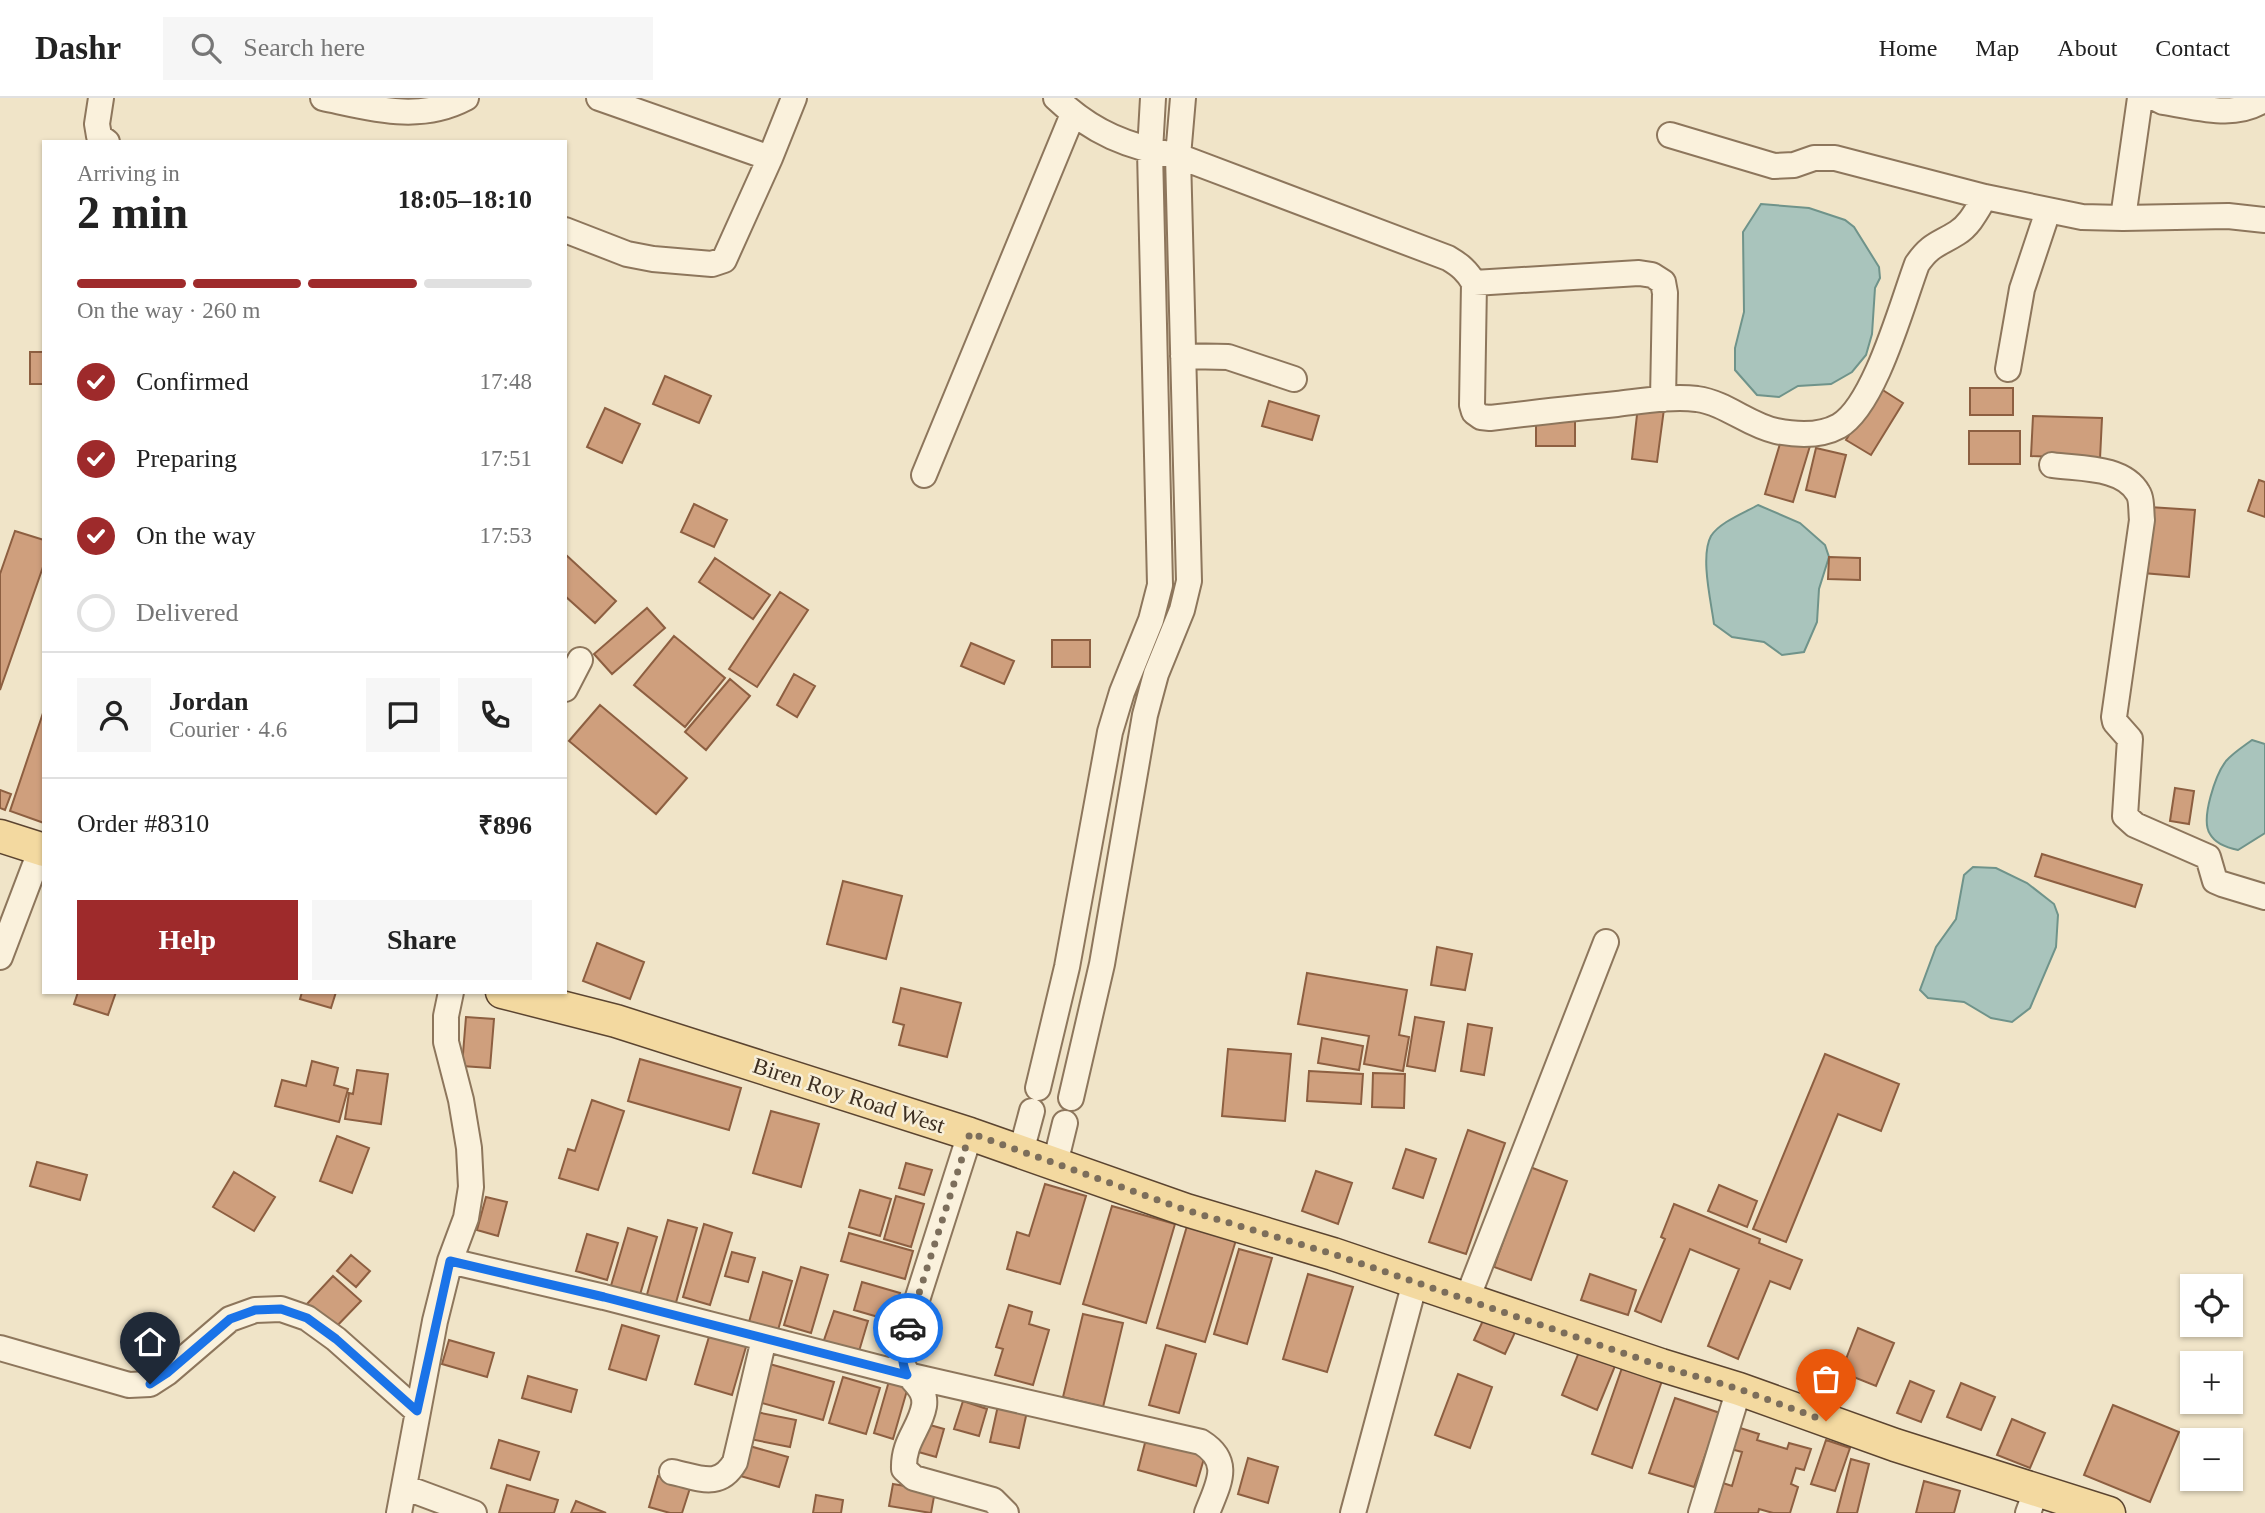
<!DOCTYPE html>
<meta charset="utf-8">
<style>
:root{--surface:#fff;--page:#f6f6f6;--text:#222;--muted:#767676;--line:#e0e0e0;--accent:#9e2a2b}
body{margin:0;font-family:Georgia,serif;background:var(--page);color:var(--text);height:100vh;display:flex;flex-direction:column;font-size:26px;white-space:nowrap}
*{box-sizing:border-box;margin:0}
p{font-size:23px;color:var(--muted)}
.icon{flex:none;width:38px;height:38px;fill:none;stroke:currentColor;stroke-width:2;stroke-linecap:round;stroke-linejoin:round}
.map{position:relative;flex:1;overflow:hidden}
.sheet{position:absolute;left:42px;top:42px;width:525px;height:854px;display:flex;flex-direction:column;background:var(--surface);border-radius:0px;box-shadow:0 2px 5px #0004}
.sheet>*{flex:none}
.tools{position:absolute;left:2180px;top:1176px;display:grid;gap:14px}
.tools a{display:grid;place-items:center;width:63px;height:63px;border-radius:0px;background:var(--surface);box-shadow:0 2px 5px #0004;font-size:35px}
.pin{position:absolute;display:grid;place-items:center;width:60px;height:60px;color:#fff;margin:-72px -30px;border-radius:50% 50% 50% 0;rotate:-45deg;box-shadow:0 0 7px #0007}
.pin .icon{rotate:45deg}
.courier{position:absolute;display:grid;place-items:center;width:70px;height:70px;margin:-35px;border:5px solid #1a73e8;border-radius:50%;background:#fff;color:#222;box-shadow:0 2px 9px #0007}
.headline em{font-style:normal;font-weight:800}
.headline div{display:flex;flex-direction:column-reverse}
.headline{display:flex;align-items:center;justify-content:space-between;height:119px;padding:0 35px}
h1{font-size:46px;font-weight:800;line-height:52px}
.bar{display:grid;grid-template-columns:repeat(4,1fr);gap:10px 7px;align-content:center;height:84px;padding:0 35px}
.bar i{height:9px;border-radius:5px;background:var(--line)}
.bar .active{background:var(--accent)}
.bar p{grid-column:span 4}
.line{display:flex;align-items:center;gap:18px;padding:0 35px;border-top:2px solid var(--line)}
.line div{flex:1}
.round{display:grid;place-items:center;flex:none;width:74px;height:74px;border-radius:0px;background:var(--page)}
ol{padding:0 35px;list-style:none}
li{display:flex;align-items:center;gap:21px;height:77px}
li p{margin-inline-start:auto}
li .icon{padding:7px;border-radius:50%;background:var(--accent);color:#fff;stroke-width:4}
li:last-child{color:var(--muted)}
li i{width:38px;height:38px;border:4px solid var(--line);border-radius:50%}
.primary-button{display:flex;gap:14px;margin-top:auto;padding:14px 35px}
.primary-button a{flex:1;height:80px;border-radius:0px;background:var(--accent);color:#fff;font-size:28px;font-weight:800;line-height:80px;text-align:center}
.primary-button a+a{background:var(--page);color:var(--text)}
header{display:flex;align-items:center;gap:42px;box-sizing:border-box;height:98px;padding:0 35px;background:var(--surface);border-bottom:2px solid var(--line)}
header strong{font-size:33px}
nav{display:flex;gap:38px;margin-inline-start:auto;font-size:24px}
.search{width:490px;height:63px;background:var(--page);display:flex;align-items:center;gap:18px;box-sizing:border-box;padding:0 24px;border-radius:0px;color:var(--muted);font-size:26px}
.map>svg:first-child{display:block}
</style>
<header>
<strong>Dashr</strong>
<div class="search"><svg class="icon" aria-label="search" viewBox="0 0 24 24"><circle cx="10" cy="10" r="6"/><path d="M15 15l6 6"/></svg>Search here</div>
<nav><a>Home</a><a>Map</a><a>About</a><a>Contact</a></nav>
</header>
<div class="map">
<svg width="2265" height="1415" viewBox="0 0 2265 1415">
<rect width="100%" height="100%" fill="#f0e4c8"/>
<path fill="#a9c4bc" stroke="#6f938a" stroke-width="2" d="M 1761,106 L 1809,110 L 1845,122 L 1854,129 L 1879,169 L 1880,180 L 1875,190 L 1872,236 L 1866,257 L 1852,274 L 1831,286 L 1798,288 L 1779,299 L 1757,297 L 1735,272 L 1735,250 L 1744,214 L 1743,134 Z
M 1758,407 L 1800,425 L 1825,447 L 1829,459 L 1819,491 L 1817,524 L 1804,554 L 1782,557 L 1764,544 L 1732,539 L 1714,526 C 1711,503 1700,458 1711,438 C 1720,424 1744,415 1758,407 Z
M 2252,642 L 2265,646 L 2265,735 L 2238,752 C 2228,750 2215,745 2210,736 C 2200,721 2216,676 2226,663 C 2233,655 2244,648 2252,642 Z
M 1973,769 L 1996,770 L 2027,785 L 2054,806 L 2058,817 L 2056,849 L 2030,910 L 2012,924 L 1991,920 L 1964,904 L 1928,900 L 1920,892 L 1936,849 L 1956,821 L 1964,777 Z"/>
<path fill="#cf9f7d" stroke="#8d5f41" stroke-width="2" d="M 30,254 L 44,254 L 44,286 L 30,286 Z
M 665,278 L 711,298 L 699,325 L 653,306 Z
M 1878,289 L 1903,305 L 1871,357 L 1846,342 Z
M 1970,290 L 2013,290 L 2013,317 L 1970,317 Z
M 1269,303 L 1319,318 L 1312,342 L 1262,328 Z
M 1638,308 L 1664,311 L 1657,364 L 1632,361 Z
M 605,310 L 640,326 L 622,365 L 587,349 Z
M 2033,318 L 2102,320 L 2100,361 L 2031,358 Z
M 1536,319 L 1575,319 L 1575,348 L 1536,348 Z
M 1969,333 L 2020,333 L 2020,366 L 1969,366 Z
M 1782,339 L 1810,348 L 1793,404 L 1765,396 Z
M 1816,350 L 1846,357 L 1835,399 L 1806,392 Z
M 2259,382 L 2265,384 L 2265,419 L 2248,413 Z
M 694,406 L 727,422 L 714,449 L 681,434 Z
M 2149,409 L 2195,412 L 2189,479 L 2143,475 Z
M 15,433 L 44,442 L 44,466 L 0,592 L 0,476 Z
M 565,456 L 616,503 L 595,525 L 565,498 Z
M 1829,459 L 1860,460 L 1860,482 L 1828,481 Z
M 715,460 L 770,497 L 753,521 L 699,484 Z
M 780,494 L 808,512 L 757,589 L 729,571 Z
M 647,510 L 665,530 L 612,576 L 594,556 Z
M 674,538 L 725,580 L 685,629 L 634,587 Z
M 1052,542 L 1090,542 L 1090,569 L 1052,569 Z
M 971,545 L 1014,563 L 1004,586 L 961,568 Z
M 794,576 L 815,588 L 797,619 L 777,607 Z
M 730,581 L 750,598 L 706,652 L 685,634 Z
M 600,607 L 687,680 L 656,716 L 569,643 Z
M 44,612 L 44,725 L 10,713 Z
M 2175,690 L 2194,693 L 2189,726 L 2170,723 Z
M 0,692 L 11,696 L 5,712 L 0,710 Z
M 2042,756 L 2142,787 L 2135,809 L 2035,778 Z
M 843,783 L 902,798 L 886,861 L 827,846 Z
M 597,845 L 644,864 L 630,901 L 583,883 Z
M 1437,849 L 1472,856 L 1465,892 L 1431,887 Z
M 1307,875 L 1407,892 L 1399,937 L 1409,939 L 1403,973 L 1364,966 L 1369,938 L 1298,926 Z
M 901,890 L 961,905 L 947,959 L 899,947 L 904,927 L 893,924 Z
M 78,894 L 116,894 L 108,917 L 74,906 Z
M 302,894 L 336,894 L 331,910 L 300,901 Z
M 466,919 L 494,921 L 490,970 L 462,968 Z
M 1415,919 L 1444,924 L 1435,973 L 1407,968 Z
M 1468,926 L 1492,930 L 1484,977 L 1461,973 Z
M 1322,940 L 1363,948 L 1359,972 L 1318,965 Z
M 1228,951 L 1291,956 L 1285,1023 L 1222,1018 Z
M 1825,956 L 1899,986 L 1881,1033 L 1838,1016 L 1786,1144 L 1753,1131 Z
M 640,961 L 741,990 L 729,1032 L 628,1003 Z
M 312,963 L 338,970 L 334,987 L 348,991 L 339,1024 L 275,1008 L 282,982 L 306,988 Z
M 357,972 L 388,976 L 381,1026 L 345,1021 L 349,995 L 353,996 Z
M 1309,973 L 1363,976 L 1361,1006 L 1307,1003 Z
M 1373,975 L 1405,976 L 1404,1010 L 1372,1009 Z
M 592,1002 L 624,1013 L 598,1092 L 559,1080 L 568,1051 L 575,1053 Z
M 771,1013 L 819,1026 L 801,1089 L 753,1075 Z
M 1468,1032 L 1505,1045 L 1466,1156 L 1429,1144 Z
M 337,1038 L 369,1050 L 352,1095 L 320,1083 Z
M 1406,1051 L 1436,1061 L 1423,1100 L 1393,1090 Z
M 37,1064 L 87,1077 L 80,1102 L 30,1088 Z
M 906,1065 L 932,1072 L 924,1097 L 899,1090 Z
M 1530,1069 L 1567,1083 L 1531,1182 L 1494,1169 Z
M 1316,1073 L 1352,1085 L 1338,1126 L 1302,1113 Z
M 234,1074 L 275,1099 L 254,1133 L 213,1109 Z
M 1045,1086 L 1086,1098 L 1060,1186 L 1007,1171 L 1017,1134 L 1029,1138 Z
M 1719,1087 L 1757,1103 L 1747,1129 L 1708,1113 Z
M 860,1092 L 891,1101 L 880,1138 L 849,1129 Z
M 896,1098 L 924,1106 L 911,1149 L 884,1141 Z
M 486,1099 L 507,1104 L 498,1138 L 477,1132 Z
M 1674,1106 L 1760,1141 L 1759,1145 L 1802,1162 L 1790,1191 L 1770,1183 L 1738,1261 L 1708,1248 L 1739,1171 L 1690,1151 L 1661,1224 L 1635,1213 L 1665,1141 L 1661,1139 Z
M 1112,1108 L 1175,1126 L 1146,1225 L 1083,1206 Z
M 668,1122 L 697,1130 L 675,1208 L 646,1200 Z
M 704,1126 L 732,1135 L 710,1207 L 683,1199 Z
M 1187,1128 L 1236,1142 L 1205,1244 L 1157,1230 Z
M 628,1130 L 657,1139 L 639,1200 L 610,1191 Z
M 849,1135 L 913,1153 L 905,1181 L 841,1163 Z
M 587,1136 L 618,1145 L 607,1182 L 576,1173 Z
M 1239,1151 L 1272,1160 L 1247,1246 L 1214,1236 Z
M 732,1154 L 755,1160 L 748,1184 L 725,1178 Z
M 351,1157 L 370,1173 L 356,1189 L 337,1173 Z
M 801,1169 L 828,1177 L 811,1235 L 784,1227 Z
M 763,1174 L 792,1183 L 778,1232 L 749,1224 Z
M 1308,1176 L 1353,1189 L 1327,1274 L 1283,1261 Z
M 1590,1176 L 1636,1192 L 1628,1217 L 1581,1202 Z
M 333,1178 L 361,1203 L 333,1232 L 306,1207 Z
M 862,1184 L 900,1195 L 892,1223 L 854,1212 Z
M 1009,1207 L 1032,1214 L 1029,1226 L 1049,1232 L 1033,1287 L 995,1277 L 1003,1251 L 996,1249 Z
M 834,1213 L 868,1223 L 857,1260 L 822,1248 Z
M 1083,1216 L 1123,1225 L 1103,1309 L 1063,1299 Z
M 1486,1216 L 1517,1230 L 1505,1256 L 1474,1242 Z
M 622,1227 L 659,1238 L 646,1282 L 609,1271 Z
M 1858,1230 L 1894,1245 L 1876,1288 L 1841,1274 Z
M 711,1232 L 748,1242 L 732,1297 L 695,1286 Z
M 449,1242 L 494,1255 L 487,1279 L 442,1266 Z
M 1166,1247 L 1196,1256 L 1179,1315 L 1149,1307 Z
M 1579,1254 L 1615,1268 L 1597,1312 L 1562,1297 Z
M 766,1265 L 834,1284 L 823,1322 L 755,1303 Z
M 1623,1267 L 1663,1280 L 1632,1370 L 1592,1356 Z
M 1458,1276 L 1492,1289 L 1470,1350 L 1435,1337 Z
M 528,1278 L 577,1292 L 571,1314 L 522,1300 Z
M 843,1279 L 880,1290 L 866,1336 L 829,1325 Z
M 889,1283 L 908,1289 L 893,1341 L 874,1335 Z
M 1910,1283 L 1934,1293 L 1921,1324 L 1897,1315 Z
M 1961,1285 L 1995,1299 L 1981,1332 L 1947,1319 Z
M 1675,1300 L 1720,1315 L 1694,1389 L 1649,1375 Z
M 963,1303 L 987,1311 L 979,1338 L 954,1331 Z
M 999,1303 L 1028,1309 L 1019,1350 L 990,1344 Z
M 2113,1307 L 2179,1334 L 2150,1404 L 2084,1377 Z
M 751,1313 L 796,1322 L 790,1349 L 745,1340 Z
M 2012,1321 L 2045,1335 L 2030,1370 L 1997,1357 Z
M 923,1325 L 944,1331 L 936,1359 L 915,1353 Z
M 1734,1328 L 1759,1336 L 1757,1342 L 1787,1351 L 1789,1345 L 1811,1351 L 1804,1372 L 1796,1370 L 1791,1386 L 1798,1389 L 1790,1415 L 1773,1415 L 1759,1411 L 1758,1415 L 1714,1415 L 1723,1385 L 1732,1388 L 1742,1354 L 1727,1350 Z
M 1146,1341 L 1205,1357 L 1196,1388 L 1138,1372 Z
M 499,1342 L 539,1354 L 530,1382 L 491,1370 Z
M 1826,1342 L 1850,1350 L 1835,1393 L 1811,1386 Z
M 746,1347 L 788,1359 L 779,1389 L 737,1377 Z
M 1248,1360 L 1278,1369 L 1268,1405 L 1238,1396 Z
M 1851,1361 L 1869,1366 L 1857,1415 L 1837,1415 Z
M 658,1378 L 691,1387 L 682,1415 L 670,1415 L 649,1409 Z
M 1924,1383 L 1960,1393 L 1954,1415 L 1916,1415 Z
M 893,1386 L 935,1393 L 931,1415 L 889,1408 Z
M 507,1387 L 558,1402 L 554,1415 L 499,1415 Z
M 816,1397 L 843,1402 L 841,1415 L 813,1415 Z
M 576,1403 L 606,1415 L 571,1415 Z"/>
<g fill="none" stroke-linecap="round" stroke-linejoin="round">
<g stroke="#8d765c" stroke-width="28">
<path id="minor" d="M 101,0 L 97,26 L 99,38 L 107,44
M 323,0 C 371,10 419,25 466,0
M 599,0 L 770,60 L 794,0
M 1056,0 C 1092,35 1129,49 1178,58 L 1448,160 C 1460,167 1467,173 1474,185 L 1472,307 L 1474,314 L 1481,319 L 1490,320 C 1532,315 1575,310 1617,306 C 1643,303 1671,298 1697,301 C 1726,305 1748,327 1776,333 C 1796,337 1821,338 1839,328 C 1875,307 1902,206 1917,166 C 1931,146 1938,147 1957,135 C 1970,127 1977,112 1985,99
M 2155,0 L 2163,4 C 2197,9 2235,22 2265,1
M 1670,37 L 1774,68 L 1794,67 L 1814,60 L 1835,60 L 1985,99 L 2082,119 L 2123,120 L 2228,118 L 2265,122
M 2123,120 L 2140,0
M 565,132 L 627,156 L 653,161 L 712,166 L 724,162 L 770,60
M 1474,185 L 1639,175 L 1652,177 L 1663,184 L 1665,195 L 1663,301
M 1183,258 L 1228,259 L 1294,281
M 2008,271 L 2022,191 L 2048,113
M 2052,367 C 2079,371 2123,368 2138,395 C 2142,401 2141,414 2142,422 L 2114,619 L 2115,624 L 2130,641 L 2125,718 L 2135,727 L 2208,759 L 2215,783 L 2222,786 L 2265,799
M 924,377 L 1073,16
M 565,591 L 580,562
M 0,859 L 41,751
M 1038,990 L 1067,869 L 1110,634 L 1122,594 L 1151,522 L 1160,487 L 1150,53 L 1153,0
M 1071,1000 L 1102,866 L 1145,617 L 1156,576 L 1182,512 L 1189,483 L 1178,58 L 1183,0
M 970,1036 L 902,1249 C 902,1254 901,1260 902,1265 C 907,1282 927,1288 924,1308 C 920,1331 903,1343 904,1371 L 914,1380 L 993,1402 L 1006,1415
M 1021,1054 L 1032,1013
M 1055,1066 L 1065,1025
M 450,1163 L 604,1199 L 907,1277 L 1201,1344 C 1233,1364 1218,1386 1207,1415
M 1467,1201 L 1606,844
M 0,1250 L 129,1287 L 150,1286 L 167,1275 L 230,1221 L 255,1212 L 281,1211 L 307,1220 L 336,1241 L 417,1313
M 672,1374 C 698,1379 719,1392 735,1364 L 764,1241
M 404,1389 L 474,1415
M 399,1415 L 435,1223 L 450,1163 L 466,1120 L 471,1089 L 469,1050 L 461,1002 L 446,944 L 446,918 L 451,894
M 1353,1415 L 1415,1184
M 1701,1415 L 1739,1291
M 2028,1415 L 2036,1393"/>
</g>
<g stroke="#5b4430" stroke-width="35">
<path id="major" d="M 0,738 L 44,752
M 502,894 L 616,923 L 970,1036 L 1186,1112 L 1333,1156 L 1661,1267 L 1739,1291 L 1895,1347 L 2109,1415"/>
</g>
<use href="#minor" stroke="#faf1dc" stroke-width="24"/>
<use href="#major" stroke="#f3d9a0" stroke-width="32"/>
</g>
<g fill="none" stroke-linecap="round" stroke-linejoin="round">
<path stroke="#7c6e5b" stroke-width="7" stroke-dasharray="0 12.6" d="M 908,1230 L 970,1035 L 1186,1112 L 1333,1156 L 1661,1268 L 1739,1291 L 1826,1323"/>
<path stroke="#1a73e8" stroke-width="9" d="M 150,1286 L 167,1275 L 230,1221 L 255,1212 L 281,1211 L 307,1220 L 336,1241 L 417,1313 L 450,1163 L 604,1199 L 907,1277 C 899,1259 903,1248 908,1230"/>
</g>
<g text-anchor="middle" stroke-width="5" stroke-linejoin="round" paint-order="stroke">
<g font-size="23" fill="#3d2e20" stroke="#f7eed8">
<text transform="translate(849 997) rotate(18)" y="8">Biren Roy Road West</text>
</g>
</g>
</svg>
<div class="tools">
<a><svg class="icon" aria-label="locate" viewBox="0 0 24 24"><circle cx="12" cy="12" r="6"/><path d="M12 2v4M12 18v4M2 12h4M18 12h4"/></svg></a>
<a>+</a>
<a>−</a>
</div>
<div class="pin" style="left:1826px;top:1323px;background:#ea580c"><svg class="icon" aria-label="bag" viewBox="0 0 24 24"><path d="M5 8h14l-1 12H6zM9 8a3 3 0 0 1 6 0"/></svg></div>
<div class="pin" style="left:150px;top:1286px;background:#1f2937"><svg class="icon" aria-label="home" viewBox="0 0 24 24"><path d="M3 11l9-7 9 7M6 9v11h12V9"/></svg></div>
<div class="courier" style="left:908px;top:1230px"><svg class="icon" aria-label="car" viewBox="0 0 24 24"><path d="M5 17H2v-5l4-1 3-4h7l3 4 3 1v5h-3M9 17h6M6 11h13"/><circle cx="7" cy="17" r="2"/><circle cx="17" cy="17" r="2"/></svg></div>
<section class="sheet">
<div class="headline"><div><h1>2 min</h1><p>Arriving in</p></div><em>18:05–18:10</em></div>
<div class="bar"><i class="active"></i><i class="active"></i><i class="active"></i><i></i><p>On the way · 260 m</p></div>
<ol>
<li><svg class="icon" aria-label="check" viewBox="0 0 24 24"><path d="M5 12l5 5 9-10"/></svg>Confirmed<p>17:48</p></li>
<li><svg class="icon" aria-label="check" viewBox="0 0 24 24"><path d="M5 12l5 5 9-10"/></svg>Preparing<p>17:51</p></li>
<li><svg class="icon" aria-label="check" viewBox="0 0 24 24"><path d="M5 12l5 5 9-10"/></svg>On the way<p>17:53</p></li>
<li><i></i>Delivered</li>
</ol>
<div class="line" style="height:126px"><a class="round"><svg class="icon" aria-label="person" viewBox="0 0 24 24"><circle cx="12" cy="8" r="4"/><path d="M4 21q1-7 8-7t8 7"/></svg></a><div><b>Jordan</b><p>Courier · 4.6</p></div><a class="round"><svg class="icon" aria-label="chat" viewBox="0 0 24 24"><path d="M4 5h16v11H9l-5 4z"/></svg></a><a class="round"><svg class="icon" aria-label="phone" viewBox="0 0 24 24"><path d="M5 4h4l2 5-3 2q2 4 5 5l2-3 5 2v4C11 20 4 13 5 4z"/></svg></a></div>
<div class="line" style="height:91px"><div>Order #8310</div><b>₹896</b></div>
<div class="primary-button"><a>Help</a><a>Share</a></div>
</section>
</div>
